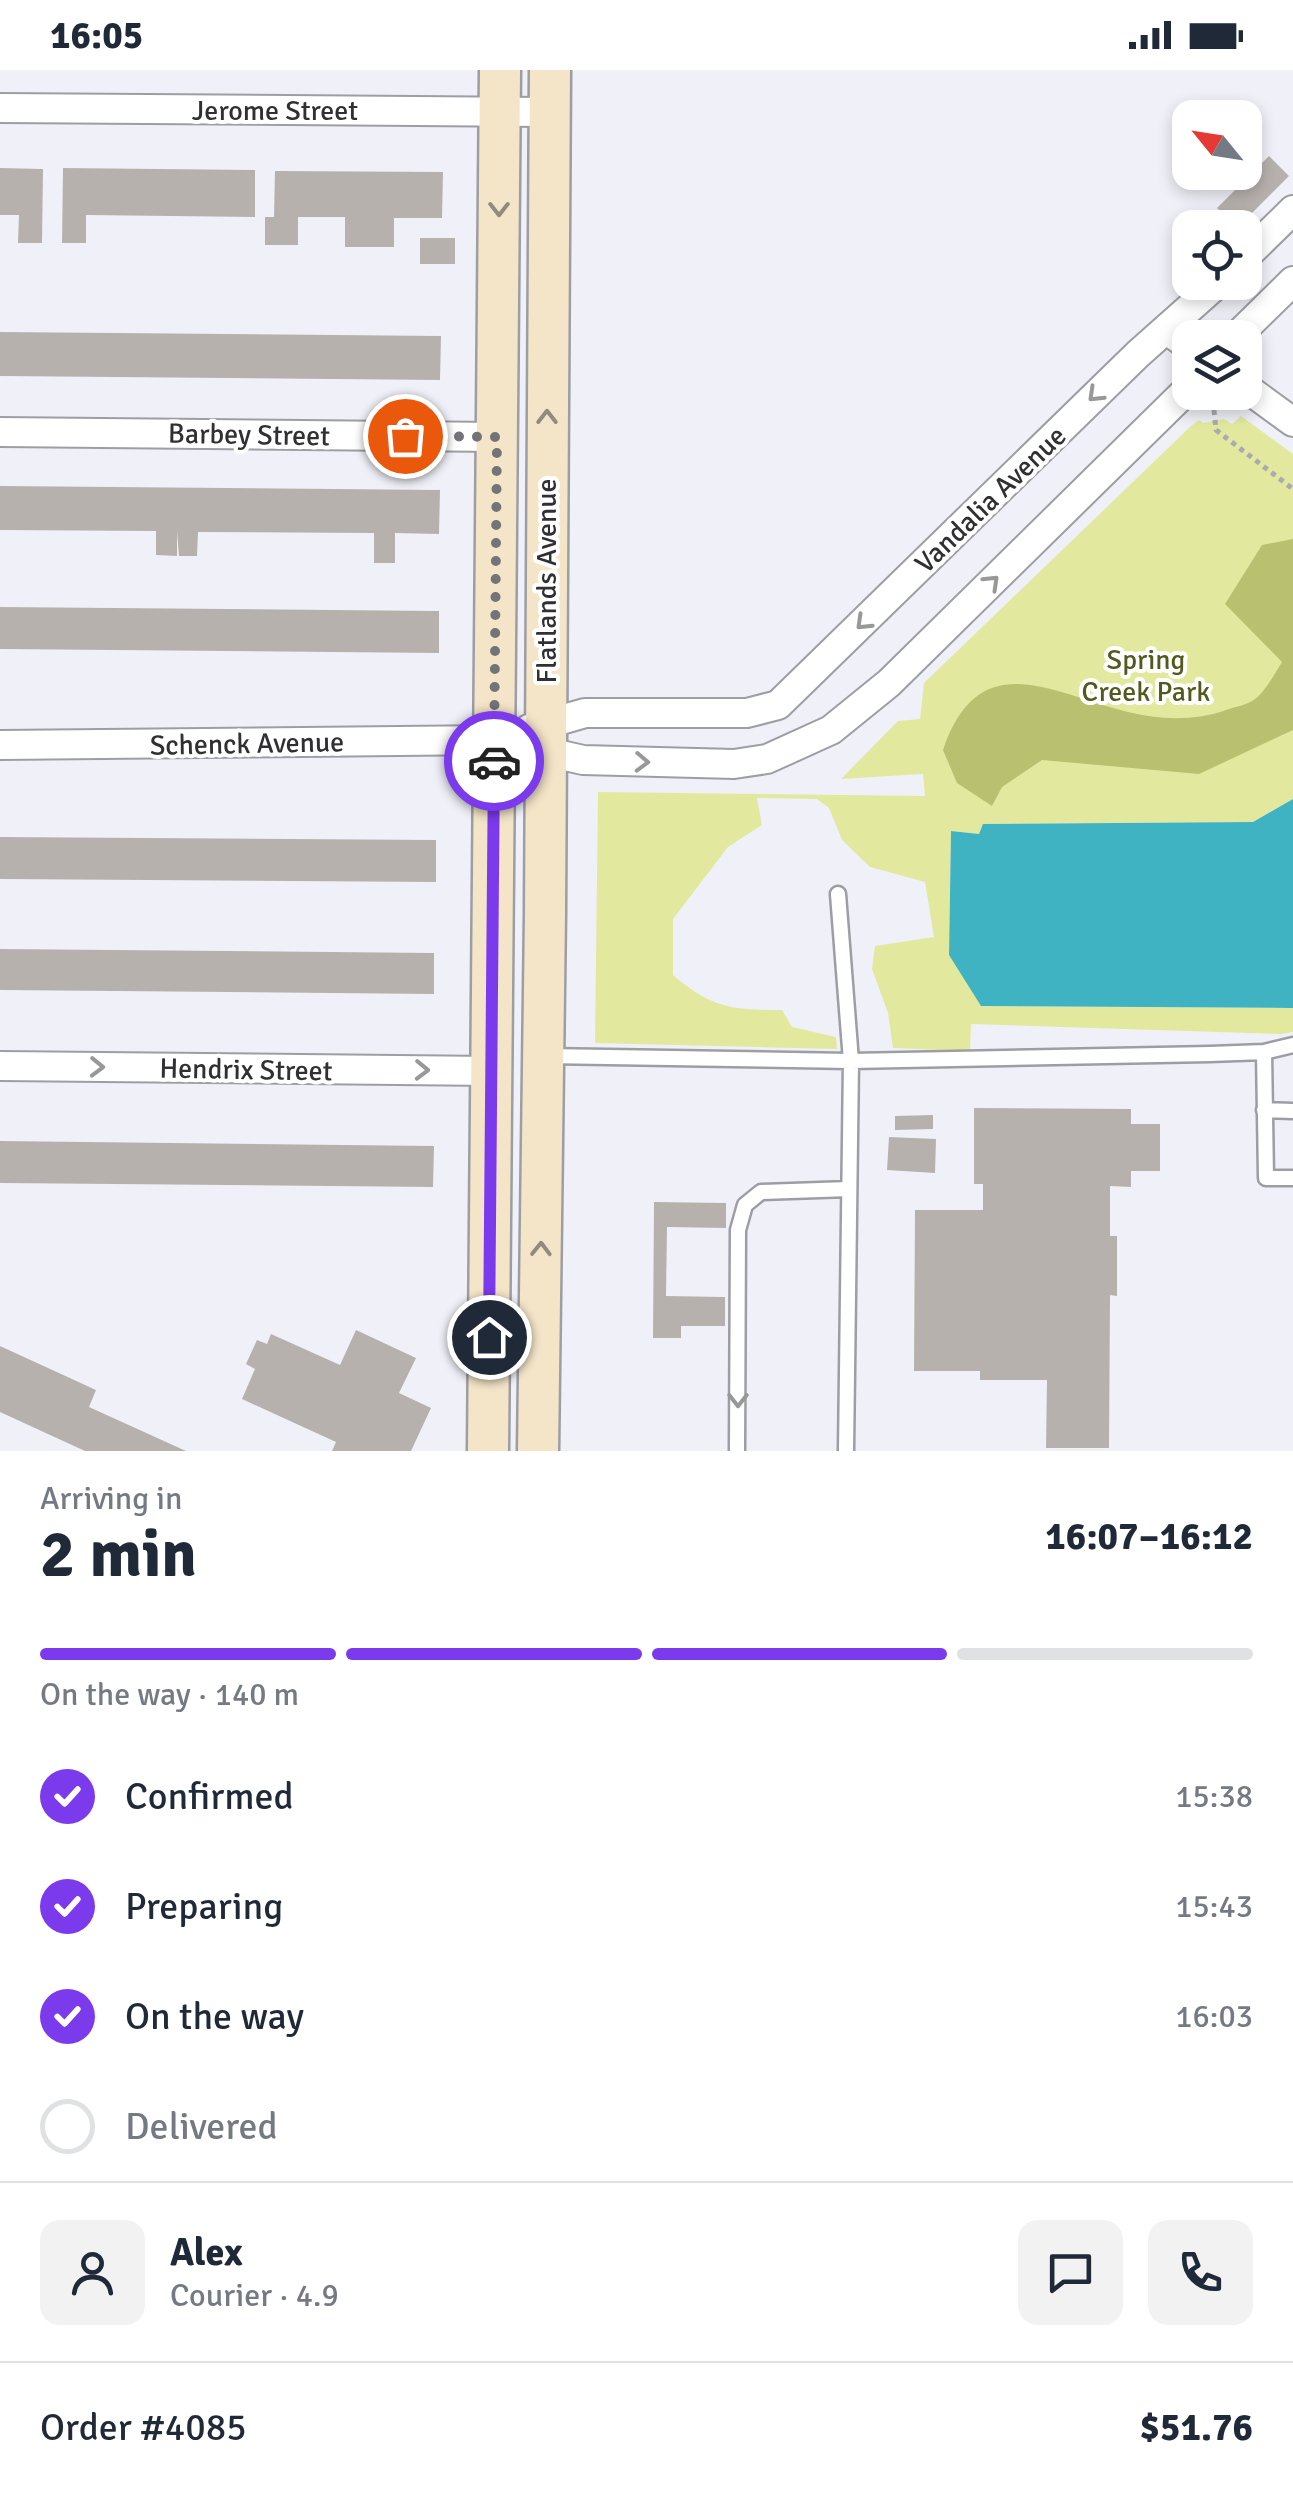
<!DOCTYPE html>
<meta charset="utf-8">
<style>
:root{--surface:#fff;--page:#f2f2f3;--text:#1f2937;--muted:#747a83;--line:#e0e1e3;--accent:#7c3aed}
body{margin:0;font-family:Signika,sans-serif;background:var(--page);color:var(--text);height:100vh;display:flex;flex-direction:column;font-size:38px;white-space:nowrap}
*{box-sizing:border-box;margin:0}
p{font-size:32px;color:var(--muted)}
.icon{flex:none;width:55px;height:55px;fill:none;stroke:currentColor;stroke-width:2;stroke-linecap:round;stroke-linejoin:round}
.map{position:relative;height:1381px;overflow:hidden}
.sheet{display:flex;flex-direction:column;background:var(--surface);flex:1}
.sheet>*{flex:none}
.needle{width:65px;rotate:300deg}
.fabs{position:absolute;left:1172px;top:30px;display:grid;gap:20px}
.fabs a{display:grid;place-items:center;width:90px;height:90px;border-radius:20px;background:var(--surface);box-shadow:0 5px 15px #0003;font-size:50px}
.pin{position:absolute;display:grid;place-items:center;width:85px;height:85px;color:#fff;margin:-42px;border:5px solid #fff;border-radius:50%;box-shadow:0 2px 10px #0007}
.courier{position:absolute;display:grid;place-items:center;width:100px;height:100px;margin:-50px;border:8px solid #7c3aed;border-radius:50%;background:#fff;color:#222;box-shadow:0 2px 12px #0007}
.overview em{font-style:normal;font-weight:700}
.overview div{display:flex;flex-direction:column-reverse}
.overview{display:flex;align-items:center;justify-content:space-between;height:170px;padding:0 40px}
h1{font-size:65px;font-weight:700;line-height:75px}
.bar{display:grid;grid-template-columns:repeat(4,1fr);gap:15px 10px;align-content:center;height:120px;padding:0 40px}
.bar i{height:12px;border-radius:8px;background:var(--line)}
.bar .current{background:var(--accent)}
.bar p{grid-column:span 4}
.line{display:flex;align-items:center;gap:25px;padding:0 40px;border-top:2px solid var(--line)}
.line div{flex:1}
.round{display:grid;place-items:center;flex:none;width:105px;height:105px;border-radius:20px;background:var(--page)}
ol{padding:0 40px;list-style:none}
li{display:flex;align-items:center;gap:30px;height:110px}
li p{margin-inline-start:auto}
li .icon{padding:10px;border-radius:50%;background:var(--accent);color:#fff;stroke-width:4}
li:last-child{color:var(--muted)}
li i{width:55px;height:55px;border:5px solid var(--line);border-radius:50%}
.status{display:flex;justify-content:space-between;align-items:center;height:70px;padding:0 50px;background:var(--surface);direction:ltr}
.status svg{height:28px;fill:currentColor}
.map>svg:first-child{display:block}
</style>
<div class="status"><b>16:05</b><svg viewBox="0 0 49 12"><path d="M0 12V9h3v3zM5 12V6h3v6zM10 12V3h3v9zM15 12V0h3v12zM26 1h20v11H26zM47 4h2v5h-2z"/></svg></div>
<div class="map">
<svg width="1293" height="1381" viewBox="0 0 1293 1381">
<rect width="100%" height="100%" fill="#f0f1f8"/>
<path fill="#e2e99f" d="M 1241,346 L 1293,384 L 1293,729 L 1253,752 L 984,754 L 979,764 L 951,761 L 949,884 L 981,936 L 1293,938 L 1293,962 L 1281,964 L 971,954 L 970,981 L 893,978 L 888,943 L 872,899 L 875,876 L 934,867 L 925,812 L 870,797 L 842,770 L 829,738 L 817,729 L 757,728 L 762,755 L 728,777 L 673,849 L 673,905 C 712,938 731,940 782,940 L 792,957 L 836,967 L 837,979 L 595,973 L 598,722 L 925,726 L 923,704 L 841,709 L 898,651 L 920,649 L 924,613 L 1191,356 L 1199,350 L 1203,353 L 1224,349 L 1232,354 Z"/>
<path fill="#b9c070" d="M 1293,469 L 1293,660 L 1199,704 L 1042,690 L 1002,717 L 992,736 L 957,713 L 943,680 C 979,574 1051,623 1128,642 C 1159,650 1196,651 1226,640 C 1234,637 1248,635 1255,629 C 1265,622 1275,603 1282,592 L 1225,534 L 1262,475 Z"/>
<path fill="#3fb3c2" d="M 1293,729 L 1293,938 L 981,936 L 949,885 L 951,761 L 979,764 L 983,754 L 1253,752 Z"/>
<path fill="#b7b1ad" d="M 1269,86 L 1289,106 L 1237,158 L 1217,138 Z
M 0,98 L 43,99 L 42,173 L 18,173 L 19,145 L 0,145 Z
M 63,98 L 255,100 L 255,147 L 86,145 L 86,173 L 62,173 Z
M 275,101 L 443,102 L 442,148 L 394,148 L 394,177 L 345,177 L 345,147 L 298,147 L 298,175 L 265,175 L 265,147 L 274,147 Z
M 420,168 L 455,168 L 455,194 L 420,194 Z
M 0,262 L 441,266 L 440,310 L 0,306 Z
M 0,416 L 440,420 L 439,464 L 395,463 L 395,493 L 374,493 L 374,463 L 198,462 L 197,486 L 179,486 L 177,461 L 177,486 L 156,485 L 156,461 L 0,460 Z
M 0,537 L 439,541 L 439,583 L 0,579 Z
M 0,767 L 436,770 L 436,812 L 0,809 Z
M 0,879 L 434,883 L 434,924 L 0,920 Z
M 974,1038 L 1131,1039 L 1131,1054 L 1160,1054 L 1160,1101 L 1131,1101 L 1131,1117 L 1110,1116 L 1110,1166 L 1117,1166 L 1117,1226 L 1110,1225 L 1109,1378 L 1046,1378 L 1047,1310 L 980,1310 L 980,1301 L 914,1301 L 915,1140 L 983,1140 L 983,1114 L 974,1114 Z
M 933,1045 L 933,1059 L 895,1060 L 895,1046 Z
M 889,1067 L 936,1069 L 935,1103 L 887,1100 Z
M 0,1071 L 434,1076 L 433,1117 L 0,1113 Z
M 654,1132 L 726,1133 L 726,1158 L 667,1157 L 666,1226 L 725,1227 L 725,1256 L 681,1256 L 681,1268 L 653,1268 Z
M 356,1260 L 416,1288 L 399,1323 L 431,1338 L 411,1381 L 332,1381 L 336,1372 L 242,1329 L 255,1299 L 246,1294 L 257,1270 L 267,1274 L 271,1264 L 340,1295 Z
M 0,1276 L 96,1320 L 89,1337 L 186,1381 L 85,1381 L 0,1342 Z"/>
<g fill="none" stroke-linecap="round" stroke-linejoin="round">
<g stroke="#9d9ea4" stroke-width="19">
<path id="service" d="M 838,824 L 851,991 L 846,1381
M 1264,982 L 1266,1108 L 1293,1108
M 545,986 L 851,991 L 1210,984 L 1264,982 L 1293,975
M 1264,1040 L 1293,1041
M 737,1381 L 738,1160 L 745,1135 L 761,1122 L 849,1119"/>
</g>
<g stroke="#9d9ea4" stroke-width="32">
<path id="minor" d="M 0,38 L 550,42
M 1245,187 L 1293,140
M 1166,259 L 1190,277
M 1235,268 L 1293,211
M 1245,317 L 1293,352
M 0,362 L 497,367
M 529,659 L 585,643 L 747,643 L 778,635 L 1138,284 L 1219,212
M 0,675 L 495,670 L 583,690 L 734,694 L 767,689 L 831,660 L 889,613 L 1190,317
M 0,996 L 492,1001"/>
</g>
<g stroke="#9d9ea4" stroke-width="45">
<path id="secondary" d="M 488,1381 L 500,0
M 538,1381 L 545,844 L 550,0"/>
</g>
<path stroke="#aaabb0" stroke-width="5" stroke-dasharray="5 5" stroke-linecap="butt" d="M 1213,330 L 1216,360 L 1293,419"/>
<use href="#service" stroke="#fff" stroke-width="14"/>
<use href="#minor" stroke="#fff" stroke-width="28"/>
<use href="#secondary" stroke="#f4e5c8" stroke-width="40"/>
</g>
<defs><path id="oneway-chevron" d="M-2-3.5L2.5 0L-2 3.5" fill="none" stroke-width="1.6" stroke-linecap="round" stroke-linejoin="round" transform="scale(2.5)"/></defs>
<g stroke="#928a7e">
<use href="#oneway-chevron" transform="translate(499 139) rotate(90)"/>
<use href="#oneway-chevron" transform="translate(547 347) rotate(-90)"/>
<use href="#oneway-chevron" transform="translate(541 1179) rotate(-89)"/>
</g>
<g stroke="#989899">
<use href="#oneway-chevron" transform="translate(1095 325) rotate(136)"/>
<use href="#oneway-chevron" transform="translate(992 512) rotate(-44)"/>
<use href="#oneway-chevron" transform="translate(863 553) rotate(136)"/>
<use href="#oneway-chevron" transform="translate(642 692) rotate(2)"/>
<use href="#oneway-chevron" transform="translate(97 997) rotate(1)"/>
<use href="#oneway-chevron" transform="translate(422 1000) rotate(1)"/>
<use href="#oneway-chevron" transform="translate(738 1330) rotate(90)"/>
</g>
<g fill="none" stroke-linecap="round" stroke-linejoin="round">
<path stroke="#737478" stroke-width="10" stroke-dasharray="0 18" d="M 405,366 L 497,367 L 494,691"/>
<path stroke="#7c3aed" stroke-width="12" d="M 489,1267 L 494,691"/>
</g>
<g text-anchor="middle" stroke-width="8" stroke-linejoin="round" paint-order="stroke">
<g font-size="28" fill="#303033" stroke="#fff">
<text x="275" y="50">Jerome Street</text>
<text transform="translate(249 364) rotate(1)" y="10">Barbey Street</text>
<text transform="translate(990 429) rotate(-44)" y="10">Vandalia Avenue</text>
<text transform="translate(546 511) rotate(-90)" y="10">Flatlands Avenue</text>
<text transform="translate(247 673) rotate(-1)" y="10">Schenck Avenue</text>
<text transform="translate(246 999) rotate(1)" y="10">Hendrix Street</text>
</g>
<g font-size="28" fill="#55591e" stroke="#fff">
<text x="1146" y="599">Spring<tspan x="1146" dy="32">Creek Park</tspan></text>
</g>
</g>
</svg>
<div class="fabs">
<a><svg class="needle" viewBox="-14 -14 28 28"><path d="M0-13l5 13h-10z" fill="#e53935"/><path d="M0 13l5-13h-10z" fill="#747a83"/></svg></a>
<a><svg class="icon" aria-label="locate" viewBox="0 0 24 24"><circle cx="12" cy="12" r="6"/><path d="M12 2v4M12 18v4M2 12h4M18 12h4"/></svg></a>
<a><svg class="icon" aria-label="layers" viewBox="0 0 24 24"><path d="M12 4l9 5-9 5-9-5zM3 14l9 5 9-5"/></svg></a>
</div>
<div class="pin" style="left:405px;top:366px;background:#ea580c"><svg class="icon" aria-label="bag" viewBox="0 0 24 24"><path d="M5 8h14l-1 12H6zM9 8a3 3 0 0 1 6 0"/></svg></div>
<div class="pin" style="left:489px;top:1267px;background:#1f2937"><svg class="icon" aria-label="home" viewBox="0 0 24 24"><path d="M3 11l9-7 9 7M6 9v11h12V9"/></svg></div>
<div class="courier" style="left:494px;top:691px"><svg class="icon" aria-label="car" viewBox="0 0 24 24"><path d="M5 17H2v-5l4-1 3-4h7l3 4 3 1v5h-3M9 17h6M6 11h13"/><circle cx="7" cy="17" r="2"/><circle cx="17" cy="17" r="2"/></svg></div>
</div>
<section class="sheet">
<div class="overview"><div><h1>2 min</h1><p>Arriving in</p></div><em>16:07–16:12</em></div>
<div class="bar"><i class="current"></i><i class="current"></i><i class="current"></i><i></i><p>On the way · 140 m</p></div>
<ol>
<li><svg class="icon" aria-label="check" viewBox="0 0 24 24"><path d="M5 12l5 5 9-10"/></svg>Confirmed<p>15:38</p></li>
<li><svg class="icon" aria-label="check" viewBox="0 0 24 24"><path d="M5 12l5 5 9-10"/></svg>Preparing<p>15:43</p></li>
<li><svg class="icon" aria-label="check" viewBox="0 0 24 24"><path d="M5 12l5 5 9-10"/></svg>On the way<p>16:03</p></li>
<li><i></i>Delivered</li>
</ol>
<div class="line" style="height:180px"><a class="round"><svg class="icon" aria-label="person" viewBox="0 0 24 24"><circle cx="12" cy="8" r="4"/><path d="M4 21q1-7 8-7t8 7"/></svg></a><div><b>Alex</b><p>Courier · 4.9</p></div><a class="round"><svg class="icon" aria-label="chat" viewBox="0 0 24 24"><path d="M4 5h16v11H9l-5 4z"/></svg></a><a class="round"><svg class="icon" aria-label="phone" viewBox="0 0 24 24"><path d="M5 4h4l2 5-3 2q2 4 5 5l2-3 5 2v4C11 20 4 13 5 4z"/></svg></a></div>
<div class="line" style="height:130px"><div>Order #4085</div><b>$51.76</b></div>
</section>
